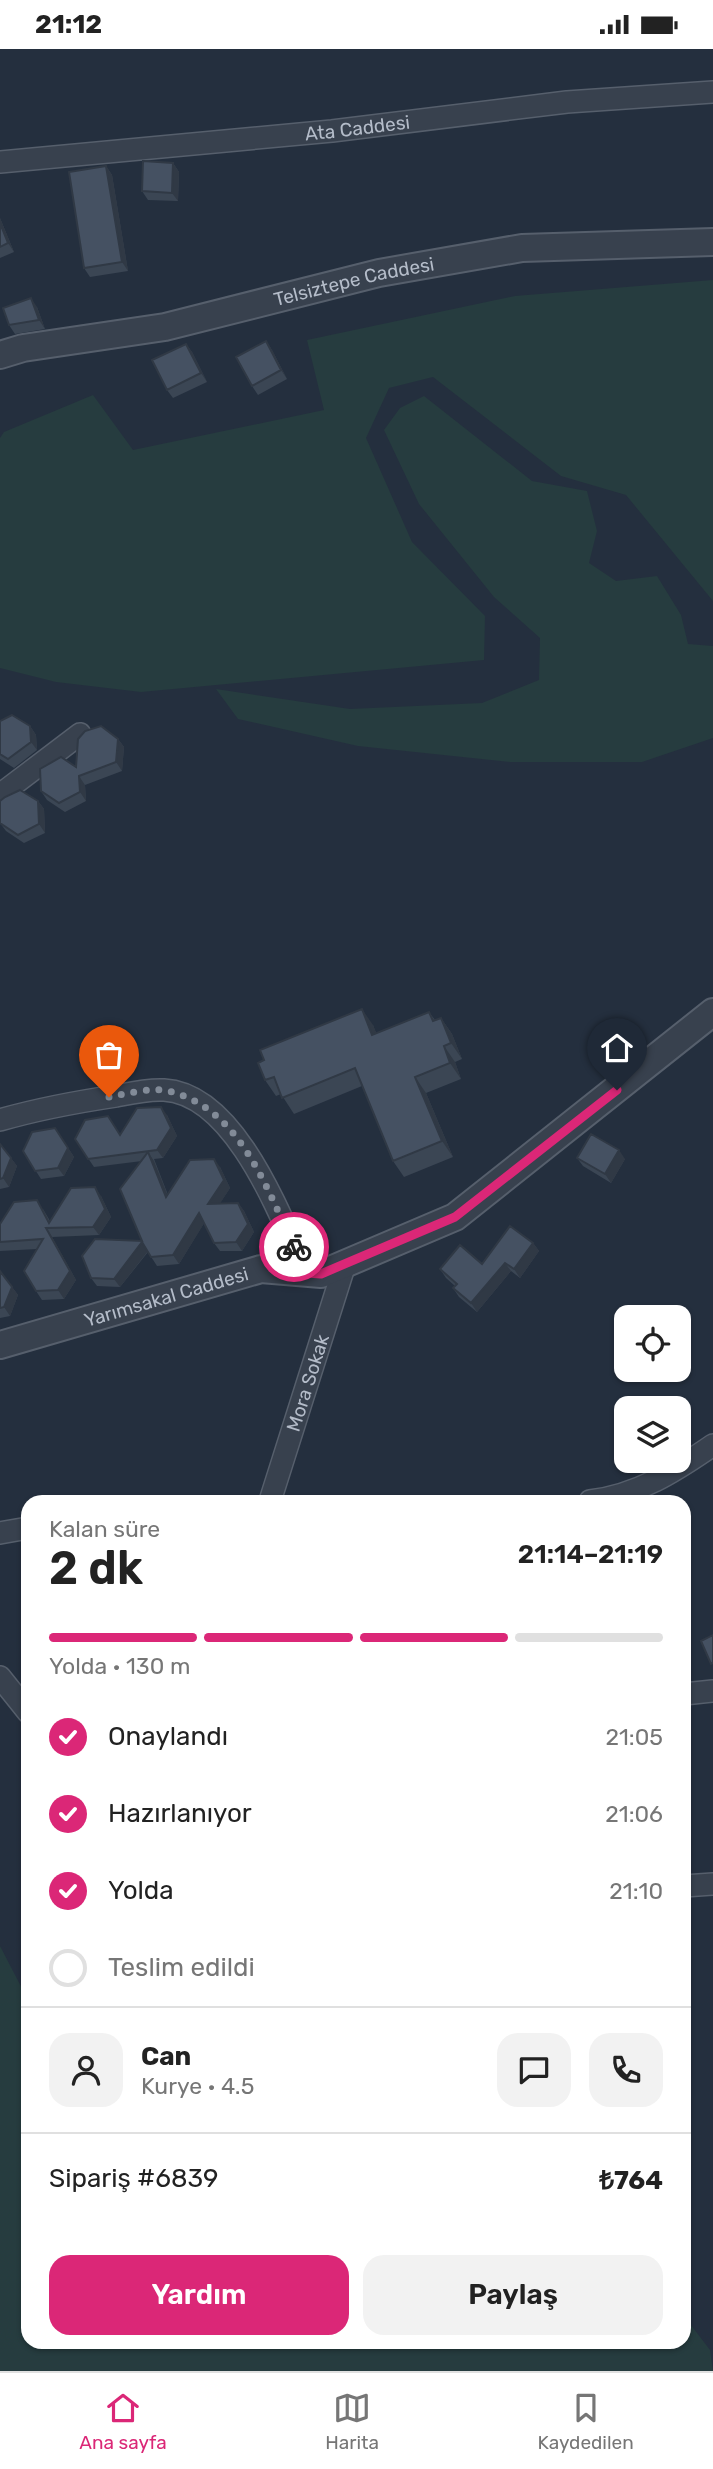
<!DOCTYPE html>
<html lang="tr">
<meta charset="utf-8">
<style>
:root{--surface:#fff;--page:#f2f2f2;--text:#222;--muted:#767676;--line:#e0e0e0;--accent:#db2777}
body{margin:0;font-family:Rubik,sans-serif;background:var(--page);color:var(--text);height:100vh;display:flex;flex-direction:column;font-size:26px;white-space:nowrap}
*{box-sizing:border-box;margin:0}
p{font-size:23px;color:var(--muted)}
.icon{flex:none;width:38px;height:38px;fill:none;stroke:currentColor;stroke-width:2;stroke-linecap:round;stroke-linejoin:round}
.map{position:relative;flex:1;overflow:hidden}
.drawer{position:absolute;left:21px;top:1446px;width:670px;height:854px;display:flex;flex-direction:column;background:var(--surface);border-radius:21px;box-shadow:0 2px 5px #0004}
.drawer>*{flex:none}
.fabs{position:absolute;left:614px;top:1256px;display:grid;gap:14px}
.fabs a{display:grid;place-items:center;width:77px;height:77px;border-radius:14px;background:var(--surface);box-shadow:0 2px 5px #0004;font-size:35px}
.pin{position:absolute;display:grid;place-items:center;width:60px;height:60px;color:#fff;margin:-72px -30px;border-radius:50% 50% 50% 0;rotate:-45deg;box-shadow:0 0 7px #0007}
.pin .icon{rotate:45deg}
.courier{position:absolute;display:grid;place-items:center;width:70px;height:70px;margin:-35px;border:5px solid #db2777;border-radius:50%;background:#fff;color:#222;box-shadow:0 2px 9px #0007}
.overview em{font-style:normal;font-weight:600}
.overview div{display:flex;flex-direction:column-reverse}
.overview{display:flex;align-items:center;justify-content:space-between;height:119px;padding:0 28px}
h1{font-size:46px;font-weight:600;line-height:52px}
.bar{display:grid;grid-template-columns:repeat(4,1fr);gap:10px 7px;align-content:center;height:84px;padding:0 28px}
.bar i{height:9px;border-radius:5px;background:var(--line)}
.bar .active{background:var(--accent)}
.bar p{grid-column:span 4}
.line{display:flex;align-items:center;gap:18px;padding:0 28px;border-top:2px solid var(--line)}
.line div{flex:1}
.round{display:grid;place-items:center;flex:none;width:74px;height:74px;border-radius:21px;background:var(--page)}
ol{padding:0 28px;list-style:none}
li{display:flex;align-items:center;gap:21px;height:77px}
li p{margin-inline-start:auto}
li .icon{padding:7px;border-radius:50%;background:var(--accent);color:#fff;stroke-width:4}
li:last-child{color:var(--muted)}
li i{width:38px;height:38px;border:4px solid var(--line);border-radius:50%}
.cta{display:flex;gap:14px;margin-top:auto;padding:14px 28px}
.cta a{flex:1;height:80px;border-radius:21px;background:var(--accent);color:#fff;font-size:28px;font-weight:600;line-height:80px;text-align:center}
.cta a+a{background:var(--page);color:var(--text)}
.status{display:flex;justify-content:space-between;align-items:center;height:49px;padding:0 35px;background:var(--surface);direction:ltr}
.status svg{height:19px;fill:currentColor}
.tab-bar{display:flex;justify-content:space-around;align-items:center;height:98px;border-top:2px solid var(--line);background:var(--surface);font-size:19px;color:var(--muted)}
.tab-bar a{display:grid;justify-items:center;gap:4px}
.tab-bar .active{color:var(--accent)}
.map>svg:first-child{display:block}
</style>
<div class="status"><b>21:12</b><svg viewBox="0 0 49 12"><path d="M0 12V9h3v3zM5 12V6h3v6zM10 12V3h3v9zM15 12V0h3v12zM26 1h20v11H26zM47 4h2v5h-2z"/></svg></div>
<div class="map">
<svg width="713" height="2322" viewBox="0 0 713 2322">
<rect width="100%" height="100%" fill="#242f3e"/>
<path fill="#263c3f" d="M 713,231 L 713,552 L 626,446 L 561,427 L 433,328 L 389,339 L 366,389 L 412,493 L 485,567 L 484,611 L 141,643 L 56,633 L 0,619 L 0,389 L 4,383 L 93,346 L 133,401 L 324,361 L 307,291 L 515,247 Z
M 424,347 L 532,432 L 587,442 L 597,482 L 589,514 L 616,532 L 657,527 L 681,566 L 688,595 L 713,597 L 713,689 L 642,713 L 510,713 L 358,697 L 238,670 L 216,640 L 350,660 L 482,654 L 539,631 L 540,589 L 494,548 L 419,455 L 384,381 L 400,359 Z
M 0,1897 L 28,1951 L 28,2292 L 684,2292 L 684,2267 L 710,2301 L 713,2322 L 0,2322 Z"/>
<g fill="none" stroke-linecap="round" stroke-linejoin="round">
<g stroke="#565f6c" stroke-width="24">
<g id="minor">
<path id="s1" d="M 0,113 L 332,82 L 567,53 L 713,43"/>
<path d="M 0,750 L 5,742 L 80,685"/>
<path d="M 0,1071 C 38,1060 76,1053 116,1047 C 131,1044 148,1040 164,1041 C 236,1045 281,1169 306,1224"/>
<path id="s2" d="M 270,1452 L 345,1215"/>
<path d="M 590,1452 C 638,1446 674,1423 713,1396"/>
<path d="M 0,1484 L 28,1479"/>
<path d="M 0,1628 L 28,1663"/>
<path d="M 684,1645 L 713,1642"/>
<path d="M 684,1837 L 713,1835"/>
</g>
</g>
<g stroke="#565f6c" stroke-width="30">
<g id="tertiary">
<path id="s3" d="M 0,306 L 23,299 L 165,278 L 379,224 L 522,199 L 713,193"/>
<path id="s4" d="M 0,1296 L 261,1220 L 321,1225 L 455,1168 L 713,963"/>
</g>
</g>
<use href="#minor" stroke="#38414e" stroke-width="21"/>
<use href="#tertiary" stroke="#38414e" stroke-width="26"/>
</g>
<path fill="#3b4654" d="M 173,114 L 179,123 L 178,152 L 148,151 L 142,142 Z
M 106,117 L 112,126 L 128,222 L 90,228 L 84,219 Z
M 0,169 L 14,203 L 0,209 Z
M 37,258 L 45,280 L 15,285 L 9,276 Z
M 266,292 L 272,301 L 287,330 L 258,346 L 252,337 Z
M 186,295 L 192,303 L 207,333 L 173,349 L 167,341 Z
M 0,672 L 30,677 L 36,686 L 37,701 L 14,719 L 0,710 Z
M 118,690 L 124,698 L 122,722 L 85,736 L 86,752 L 65,763 L 47,751 L 41,742 Z
M 38,752 L 44,760 L 45,784 L 24,794 L 6,782 L 0,774 Z
M 429,963 L 435,971 L 441,969 L 452,985 L 462,1010 L 455,1013 L 461,1030 L 426,1044 L 453,1108 L 404,1128 L 393,1112 L 362,1037 L 294,1065 L 281,1045 L 276,1047 L 265,1031 L 264,1011 L 373,976 L 376,984 Z
M 167,1066 L 177,1087 L 163,1109 L 154,1110 L 168,1146 L 220,1118 L 230,1139 L 220,1154 L 238,1154 L 244,1162 L 254,1183 L 242,1202 L 220,1202 L 214,1194 L 204,1174 L 179,1215 L 157,1217 L 148,1203 L 120,1238 L 97,1237 L 91,1229 L 142,1192 L 142,1112 L 94,1118 L 75,1090 L 120,1086 Z
M 61,1088 L 74,1108 L 64,1127 L 41,1130 L 23,1102 Z
M 0,1095 L 17,1117 L 9,1138 L 0,1140 Z
M 577,1109 L 625,1110 L 611,1134 L 583,1117 Z
M 101,1147 L 111,1168 L 99,1186 L 52,1188 L 76,1231 L 64,1250 L 42,1251 L 36,1242 L 37,1200 L 0,1202 L 0,1175 L 43,1160 L 50,1172 Z
M 533,1194 L 539,1202 L 520,1229 L 511,1222 L 477,1263 L 459,1248 L 453,1239 L 455,1237 L 446,1229 L 440,1220 L 482,1215 Z
M 0,1222 L 18,1246 L 10,1267 L 0,1269 Z"/>
<path fill="#303945" d="M 173,114 L 179,123 L 178,152 L 172,144 Z
M 106,117 L 112,126 L 128,222 L 122,213 Z
M 0,169 L 14,203 L 8,194 L 0,174 Z
M 31,249 L 37,258 L 45,280 L 39,271 Z
M 266,292 L 272,301 L 287,330 L 281,321 Z
M 186,295 L 192,303 L 207,333 L 201,324 Z
M 30,677 L 36,686 L 37,701 L 31,693 Z
M 118,690 L 124,698 L 122,722 L 116,713 Z
M 79,727 L 85,736 L 86,752 L 80,743 Z
M 38,752 L 44,760 L 45,784 L 39,775 Z
M 362,960 L 373,976 L 383,1002 L 372,986 Z
M 441,969 L 452,985 L 462,1010 L 451,994 Z
M 444,997 L 455,1013 L 461,1030 L 450,1014 Z
M 415,1028 L 426,1044 L 453,1108 L 442,1092 Z
M 161,1058 L 167,1066 L 177,1087 L 163,1109 L 157,1101 Z
M 55,1079 L 74,1108 L 64,1127 L 58,1119 Z
M 619,1101 L 625,1110 L 611,1134 L 605,1125 Z
M 148,1103 L 154,1112 L 172,1157 L 166,1148 Z
M 11,1109 L 17,1117 L 9,1138 L 3,1129 Z
M 214,1110 L 220,1118 L 230,1139 L 214,1164 L 208,1155 Z
M 95,1138 L 101,1147 L 111,1168 L 99,1186 L 93,1178 Z
M 238,1154 L 244,1162 L 254,1183 L 242,1202 L 236,1193 Z
M 199,1164 L 205,1173 L 179,1215 L 173,1206 Z
M 46,1179 L 52,1188 L 76,1231 L 64,1250 L 58,1241 Z
M 142,1193 L 148,1202 L 120,1238 L 114,1230 Z
M 533,1194 L 539,1202 L 520,1229 L 514,1220 Z
M 505,1214 L 511,1222 L 477,1263 L 471,1254 Z
M 12,1238 L 18,1246 L 10,1267 L 4,1258 Z"/>
<path fill="#455162" stroke="#303945" stroke-width="2" d="M 143,112 L 173,114 L 172,144 L 142,142 Z
M 106,117 L 122,213 L 84,219 L 69,123 Z
M 0,174 L 8,194 L 0,198 Z
M 31,249 L 39,271 L 9,276 L 3,259 Z
M 266,292 L 281,321 L 252,337 L 236,308 Z
M 186,295 L 201,324 L 167,341 L 152,311 Z
M 12,666 L 30,677 L 31,693 L 8,710 L 0,705 L 0,672 Z
M 101,677 L 118,690 L 116,713 L 79,727 L 80,743 L 59,754 L 41,742 L 40,720 L 61,708 L 76,718 L 78,690 L 85,682 Z
M 20,741 L 38,752 L 39,775 L 18,786 L 0,774 L 0,752 L 5,748 Z
M 362,960 L 372,986 L 429,963 L 433,972 L 441,969 L 451,994 L 444,997 L 450,1014 L 415,1028 L 442,1092 L 393,1112 L 355,1019 L 282,1049 L 274,1028 L 265,1031 L 258,1014 L 264,1011 L 260,1001 Z
M 161,1058 L 171,1079 L 157,1101 L 88,1110 L 75,1090 L 85,1071 L 108,1067 L 120,1086 L 137,1059 Z
M 55,1079 L 68,1099 L 58,1119 L 35,1122 L 23,1102 L 32,1083 Z
M 591,1085 L 619,1101 L 605,1125 L 577,1109 Z
M 0,1095 L 11,1109 L 3,1129 L 0,1130 Z
M 148,1103 L 166,1148 L 190,1111 L 214,1110 L 224,1131 L 208,1155 L 238,1154 L 248,1175 L 236,1193 L 214,1194 L 199,1164 L 173,1206 L 151,1208 L 142,1193 L 114,1230 L 91,1229 L 82,1207 L 95,1190 L 142,1192 L 120,1140 Z
M 95,1138 L 105,1160 L 93,1178 L 46,1179 L 70,1222 L 58,1241 L 36,1242 L 24,1222 L 43,1190 L 0,1193 L 0,1175 L 14,1153 L 37,1151 L 49,1174 L 71,1139 Z
M 510,1177 L 533,1194 L 514,1220 L 505,1214 L 471,1254 L 453,1239 L 457,1235 L 440,1220 L 460,1196 L 482,1215 Z
M 0,1222 L 12,1238 L 4,1258 L 0,1259 Z
M 713,1586 L 713,1614 L 711,1615 L 701,1592 Z"/>
<g fill="none" stroke-linecap="round" stroke-linejoin="round">
<path stroke="#828b98" stroke-width="7" stroke-dasharray="0 12.6" d="M 109,1048 C 126,1045 151,1038 168,1042 C 239,1058 267,1139 294,1198"/>
<path stroke="#db2777" stroke-width="9" d="M 294,1198 L 306,1224 L 321,1225 L 455,1168 L 617,1041"/>
</g>
<g text-anchor="middle" stroke-width="7" stroke-linejoin="round" paint-order="stroke">
<g font-size="19" fill="#b4bcc9" stroke="#1d2633">
<text dy="7" stroke="none"><textPath href="#s1" startOffset="359">Ata Caddesi</textPath></text>
<text dy="7" stroke="none"><textPath href="#s3" startOffset="362">Telsiztepe Caddesi</textPath></text>
<text dy="7" stroke="none"><textPath href="#s4" startOffset="173">Yarımsakal Caddesi</textPath></text>
<text dy="7" stroke="none"><textPath href="#s2" startOffset="124">Mora Sokak</textPath></text>
</g>
</g>
</svg>
<div class="fabs">
<a><svg class="icon" aria-label="locate" viewBox="0 0 24 24"><circle cx="12" cy="12" r="6"/><path d="M12 2v4M12 18v4M2 12h4M18 12h4"/></svg></a>
<a><svg class="icon" aria-label="layers" viewBox="0 0 24 24"><path d="M12 4l9 5-9 5-9-5zM3 14l9 5 9-5"/></svg></a>
</div>
<div class="pin" style="left:109px;top:1048px;background:#ea580c"><svg class="icon" aria-label="bag" viewBox="0 0 24 24"><path d="M5 8h14l-1 12H6zM9 8a3 3 0 0 1 6 0"/></svg></div>
<div class="pin" style="left:617px;top:1041px;background:#1f2937"><svg class="icon" aria-label="home" viewBox="0 0 24 24"><path d="M3 11l9-7 9 7M6 9v11h12V9"/></svg></div>
<div class="courier" style="left:294px;top:1198px"><svg class="icon" aria-label="bike" viewBox="0 0 24 24"><circle cx="6" cy="16" r="4"/><circle cx="18" cy="16" r="4"/><path d="M6 16l4-8h5l3 8M10 8l3 8H6M13 5h3"/></svg></div>
<section class="drawer">
<div class="overview"><div><h1>2 dk</h1><p>Kalan süre</p></div><em>21:14–21:19</em></div>
<div class="bar"><i class="active"></i><i class="active"></i><i class="active"></i><i></i><p>Yolda · 130 m</p></div>
<ol>
<li><svg class="icon" aria-label="check" viewBox="0 0 24 24"><path d="M5 12l5 5 9-10"/></svg>Onaylandı<p>21:05</p></li>
<li><svg class="icon" aria-label="check" viewBox="0 0 24 24"><path d="M5 12l5 5 9-10"/></svg>Hazırlanıyor<p>21:06</p></li>
<li><svg class="icon" aria-label="check" viewBox="0 0 24 24"><path d="M5 12l5 5 9-10"/></svg>Yolda<p>21:10</p></li>
<li><i></i>Teslim edildi</li>
</ol>
<div class="line" style="height:126px"><a class="round"><svg class="icon" aria-label="person" viewBox="0 0 24 24"><circle cx="12" cy="8" r="4"/><path d="M4 21q1-7 8-7t8 7"/></svg></a><div><b>Can</b><p>Kurye · 4.5</p></div><a class="round"><svg class="icon" aria-label="chat" viewBox="0 0 24 24"><path d="M4 5h16v11H9l-5 4z"/></svg></a><a class="round"><svg class="icon" aria-label="phone" viewBox="0 0 24 24"><path d="M5 4h4l2 5-3 2q2 4 5 5l2-3 5 2v4C11 20 4 13 5 4z"/></svg></a></div>
<div class="line" style="height:91px"><div>Sipariş #6839</div><b>₺764</b></div>
<div class="cta"><a>Yardım</a><a>Paylaş</a></div>
</section>
</div>
<nav class="tab-bar">
<a class="active"><svg class="icon" aria-label="home" viewBox="0 0 24 24"><path d="M3 11l9-7 9 7M6 9v11h12V9"/></svg>Ana sayfa</a>
<a><svg class="icon" aria-label="map" viewBox="0 0 24 24"><path d="M3 6l6-2 6 2 6-2v14l-6 2-6-2-6 2zM9 4v14M15 6v14"/></svg>Harita</a>
<a><svg class="icon" aria-label="saved" viewBox="0 0 24 24"><path d="M7 4h10v16l-5-4-5 4z"/></svg>Kaydedilen</a>
</nav>
